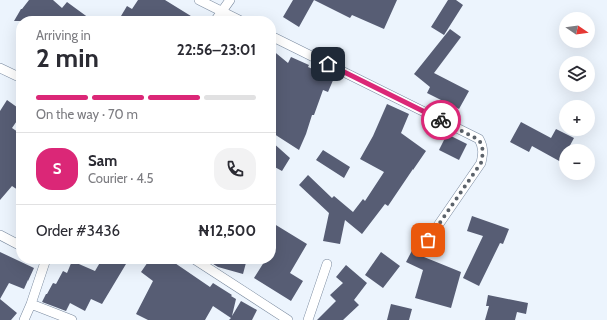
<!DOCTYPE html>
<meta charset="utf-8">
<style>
:root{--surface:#fff;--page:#f2f2f3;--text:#2b2b33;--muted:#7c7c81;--line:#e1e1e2;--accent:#db2777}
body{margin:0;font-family:Cabin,sans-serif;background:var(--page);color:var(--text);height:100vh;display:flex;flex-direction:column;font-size:15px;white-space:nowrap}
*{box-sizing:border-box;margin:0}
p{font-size:13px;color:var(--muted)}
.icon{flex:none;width:22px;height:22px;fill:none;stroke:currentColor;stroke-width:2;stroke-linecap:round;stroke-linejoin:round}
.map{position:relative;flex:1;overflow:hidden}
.details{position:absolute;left:16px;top:16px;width:260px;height:248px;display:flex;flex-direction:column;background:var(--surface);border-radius:16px;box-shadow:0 4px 16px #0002}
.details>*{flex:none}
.needle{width:26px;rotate:103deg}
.tools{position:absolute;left:559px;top:12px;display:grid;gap:8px}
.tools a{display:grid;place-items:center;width:36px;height:36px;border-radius:50%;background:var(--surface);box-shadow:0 4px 16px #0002;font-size:20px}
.pin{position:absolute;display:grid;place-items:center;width:34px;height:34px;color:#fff;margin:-17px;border-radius:8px;box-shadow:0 2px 6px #0006}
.courier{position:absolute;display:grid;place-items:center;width:40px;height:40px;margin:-20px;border:3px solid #db2777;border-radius:50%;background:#fff;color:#222;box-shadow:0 1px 5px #0007}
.overview em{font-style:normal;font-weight:700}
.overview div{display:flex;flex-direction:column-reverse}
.overview{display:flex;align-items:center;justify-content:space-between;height:68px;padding:0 20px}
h1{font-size:26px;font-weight:700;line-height:30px}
.bar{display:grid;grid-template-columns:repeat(4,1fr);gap:6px 4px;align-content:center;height:48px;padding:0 20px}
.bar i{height:5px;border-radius:3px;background:var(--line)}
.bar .active{background:var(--accent)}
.bar p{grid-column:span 4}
.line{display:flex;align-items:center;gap:10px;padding:0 20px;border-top:1px solid var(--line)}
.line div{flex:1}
.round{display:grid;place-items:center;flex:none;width:42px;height:42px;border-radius:16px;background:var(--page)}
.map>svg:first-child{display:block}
</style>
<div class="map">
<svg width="607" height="320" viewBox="0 0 607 320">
<rect width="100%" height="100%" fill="#ecf4fd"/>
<path fill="#575d74" d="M 29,0 L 53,0 L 62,8 L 67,2 L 93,21 L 14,21 L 21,9 L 22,9 Z
M 138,0 L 165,0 L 199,21 L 118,21 L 127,6 L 132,9 Z
M 293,0 L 397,0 L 384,29 L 352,15 L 350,18 L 314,0 L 299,27 L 283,17 Z
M 448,0 L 456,0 L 463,5 L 444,35 L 431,27 Z
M 450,29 L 461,37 L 434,73 L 469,91 L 459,109 L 427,93 L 430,87 L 414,74 Z
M 271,49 L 288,63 L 291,57 L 309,65 L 308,67 L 334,78 L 328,92 L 323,90 L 314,115 L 312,115 L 306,134 L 299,150 L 271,132 Z
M 7,100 L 21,110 L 21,115 L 12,128 L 21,134 L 21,192 L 12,186 L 0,200 L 0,111 Z
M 387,104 L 409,114 L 401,133 L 426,151 L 413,170 L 413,169 L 388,206 L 385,204 L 362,234 L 345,220 L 340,244 L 323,241 L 329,213 L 299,185 L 308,175 L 332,198 L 334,196 L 353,212 L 363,199 L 365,201 L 384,172 L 360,159 L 373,136 Z
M 521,122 L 551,138 L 556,129 L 574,138 L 561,162 L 532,146 L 529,152 L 510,142 Z
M 447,134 L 467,144 L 459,160 L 439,150 Z
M 271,141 L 290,158 L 282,171 L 271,165 Z
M 323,150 L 350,167 L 344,178 L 316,160 Z
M 472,216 L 509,229 L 503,244 L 500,243 L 479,286 L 463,278 L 483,236 L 467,231 Z
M 271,222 L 307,244 L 290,273 L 303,281 L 291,301 L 254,278 L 266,259 L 271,259 Z
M 417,241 L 429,248 L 424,257 L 461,272 L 451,308 L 415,298 L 423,270 L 406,262 Z
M 0,252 L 34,268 L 28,281 L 28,280 L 24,289 L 9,283 L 0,299 L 17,313 L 11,320 L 0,320 Z
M 381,252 L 400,266 L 383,288 L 365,275 Z
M 102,259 L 129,259 L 102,304 L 91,299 L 85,311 L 70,303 L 66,311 L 42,302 L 46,294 L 47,294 L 53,283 L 56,284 L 63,271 L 67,273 L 72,261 L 95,271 Z
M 150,259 L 169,259 L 210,287 L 213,283 L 232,295 L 231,296 L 236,299 L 232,316 L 241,301 L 257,310 L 252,320 L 229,320 L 231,318 L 213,306 L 205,320 L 148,320 L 136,314 L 153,281 L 141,272 Z
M 205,259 L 247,259 L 243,274 L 218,267 Z
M 346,265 L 367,283 L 354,300 L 359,305 L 343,320 L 317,320 L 336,301 L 330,295 L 343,283 L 336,277 Z
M 488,295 L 528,303 L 526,314 L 517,312 L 515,320 L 485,320 L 489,306 L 486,306 Z
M 391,304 L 412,309 L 409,320 L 387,320 Z"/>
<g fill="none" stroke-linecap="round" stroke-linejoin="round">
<g stroke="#79899e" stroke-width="10">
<path id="street" d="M 199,0 L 241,21
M 215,21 L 230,0
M 271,36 L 479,139 C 484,148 483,154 481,163 L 428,240
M 0,68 L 21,78
M 0,235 L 21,246
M 194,259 L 288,320
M 31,304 L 72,320
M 24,320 L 31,304 L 46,259
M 308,320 L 327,264"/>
</g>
<use href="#street" stroke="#fff" stroke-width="9"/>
</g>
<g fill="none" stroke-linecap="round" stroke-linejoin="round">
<path stroke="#5c636b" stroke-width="4" stroke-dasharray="0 7.2" d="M 428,240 L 481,163 C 483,154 484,148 479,140 L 441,120"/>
<path stroke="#db2777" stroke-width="5" d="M 328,64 L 441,120"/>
</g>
</svg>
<div class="tools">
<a><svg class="needle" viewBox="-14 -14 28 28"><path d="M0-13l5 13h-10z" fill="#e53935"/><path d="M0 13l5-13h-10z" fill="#7c7c81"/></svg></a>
<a><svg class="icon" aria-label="layers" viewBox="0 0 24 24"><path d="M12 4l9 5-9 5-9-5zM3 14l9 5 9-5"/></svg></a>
<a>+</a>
<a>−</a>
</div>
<div class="pin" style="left:428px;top:240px;background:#ea580c"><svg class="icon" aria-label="bag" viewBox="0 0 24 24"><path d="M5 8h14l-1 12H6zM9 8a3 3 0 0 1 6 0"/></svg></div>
<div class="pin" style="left:328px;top:64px;background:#1f2937"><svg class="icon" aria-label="home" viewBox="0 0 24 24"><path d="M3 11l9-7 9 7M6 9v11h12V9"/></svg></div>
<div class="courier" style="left:441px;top:120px"><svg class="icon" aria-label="bike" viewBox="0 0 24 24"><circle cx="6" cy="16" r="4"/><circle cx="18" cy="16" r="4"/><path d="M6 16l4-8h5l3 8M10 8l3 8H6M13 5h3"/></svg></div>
<section class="details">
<div class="overview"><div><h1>2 min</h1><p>Arriving in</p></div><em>22:56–23:01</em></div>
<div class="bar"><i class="active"></i><i class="active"></i><i class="active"></i><i></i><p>On the way · 70 m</p></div>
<div class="line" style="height:72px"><b class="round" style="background:var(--accent);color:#fff">S</b><div><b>Sam</b><p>Courier · 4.5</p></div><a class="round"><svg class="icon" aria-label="phone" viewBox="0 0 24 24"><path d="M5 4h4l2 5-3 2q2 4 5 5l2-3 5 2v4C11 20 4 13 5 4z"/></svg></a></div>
<div class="line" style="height:52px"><div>Order #3436</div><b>₦12,500</b></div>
</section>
</div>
